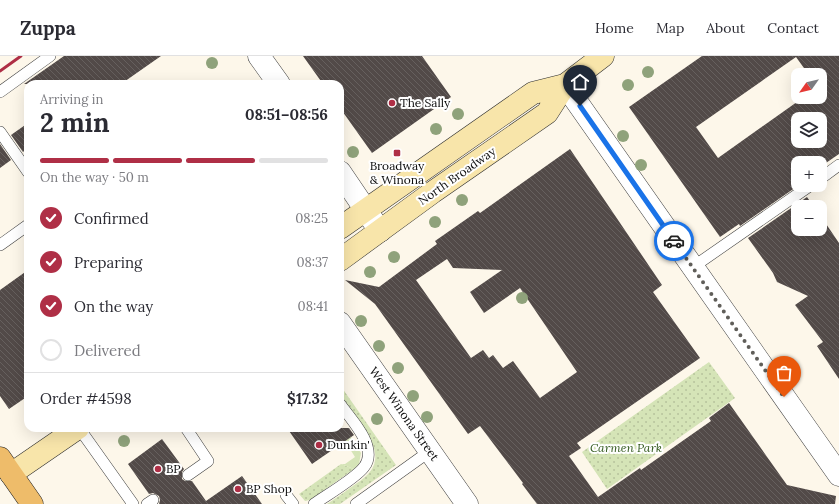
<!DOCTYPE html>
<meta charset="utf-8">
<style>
:root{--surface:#fff;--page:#f7f7f7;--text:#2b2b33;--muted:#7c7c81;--line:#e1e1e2;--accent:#af2f46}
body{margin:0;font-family:Lora,serif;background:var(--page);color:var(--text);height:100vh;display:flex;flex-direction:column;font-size:15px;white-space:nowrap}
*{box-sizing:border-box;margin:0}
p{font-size:13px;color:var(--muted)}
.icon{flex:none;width:22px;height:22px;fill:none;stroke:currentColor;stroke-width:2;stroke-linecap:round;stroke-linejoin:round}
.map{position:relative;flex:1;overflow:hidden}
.sheet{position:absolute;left:24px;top:24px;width:320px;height:352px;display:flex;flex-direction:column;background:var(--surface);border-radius:12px;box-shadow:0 4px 16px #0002}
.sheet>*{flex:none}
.needle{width:26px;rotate:236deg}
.tools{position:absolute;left:791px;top:12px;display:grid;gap:8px}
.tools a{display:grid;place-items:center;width:36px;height:36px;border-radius:8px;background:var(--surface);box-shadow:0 4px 16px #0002;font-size:20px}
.pin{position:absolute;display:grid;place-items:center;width:34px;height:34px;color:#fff;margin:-41px -17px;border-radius:50% 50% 50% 0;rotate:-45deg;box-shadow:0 0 4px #0007}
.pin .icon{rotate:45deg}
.courier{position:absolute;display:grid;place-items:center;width:40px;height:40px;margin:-20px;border:3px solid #1a73e8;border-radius:50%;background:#fff;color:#222;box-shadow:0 1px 5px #0007}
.overview em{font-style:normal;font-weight:700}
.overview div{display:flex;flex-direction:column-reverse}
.overview{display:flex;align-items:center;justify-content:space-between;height:68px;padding:0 16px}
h1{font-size:26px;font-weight:700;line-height:30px}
.bar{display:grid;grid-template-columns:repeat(4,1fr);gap:6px 4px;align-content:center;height:48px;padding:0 16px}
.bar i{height:5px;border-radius:3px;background:var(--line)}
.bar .on{background:var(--accent)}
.bar p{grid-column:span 4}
.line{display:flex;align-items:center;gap:10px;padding:0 16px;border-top:1px solid var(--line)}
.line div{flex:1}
ol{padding:0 16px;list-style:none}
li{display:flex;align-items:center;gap:12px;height:44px}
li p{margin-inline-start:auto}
li .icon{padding:4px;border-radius:50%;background:var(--accent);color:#fff;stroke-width:4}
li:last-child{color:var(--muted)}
li i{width:22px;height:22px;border:2px solid var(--line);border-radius:50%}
header{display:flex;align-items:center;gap:24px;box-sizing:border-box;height:56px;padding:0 20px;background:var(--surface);border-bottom:1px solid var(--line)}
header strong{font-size:19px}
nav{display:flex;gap:22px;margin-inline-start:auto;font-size:14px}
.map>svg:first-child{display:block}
</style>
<header>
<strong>Zuppa</strong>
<nav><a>Home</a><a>Map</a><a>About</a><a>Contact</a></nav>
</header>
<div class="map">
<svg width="839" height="448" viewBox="0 0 839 448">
<defs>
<pattern id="grass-dots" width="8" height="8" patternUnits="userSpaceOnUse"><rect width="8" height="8" fill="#d5e4b7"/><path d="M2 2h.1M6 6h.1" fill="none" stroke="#b6c29c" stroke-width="1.8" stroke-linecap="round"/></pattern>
<pattern id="building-back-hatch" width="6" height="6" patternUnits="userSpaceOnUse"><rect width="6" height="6" fill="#524a48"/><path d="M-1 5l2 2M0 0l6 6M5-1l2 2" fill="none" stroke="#66605e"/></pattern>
</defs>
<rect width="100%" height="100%" fill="#fdf7ea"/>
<path fill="url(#grass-dots)" d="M 709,306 L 735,342 L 607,433 L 582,396 Z
M 340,329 L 396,409 L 340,448 L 327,448 C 335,443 343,437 350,432 C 368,420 382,410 372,387 L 340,341 Z
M 341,408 L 354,413 L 310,444 L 305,445 L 299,438 Z"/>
<path fill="#d5e4b7" d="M 351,381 L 361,397 L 359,408 L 354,413 L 341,408 L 345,408 L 355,401 L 345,385 Z"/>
<path fill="url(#building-back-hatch)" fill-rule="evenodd" d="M 64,0 L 161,0 L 121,28 L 24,28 Z
M 303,0 L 422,0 L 451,41 L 372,97 L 340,52 L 340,28 L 323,28 Z
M 702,0 L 839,0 L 839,98 L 820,111 L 820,107 L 798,107 L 797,127 L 799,129 L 740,170 L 739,168 L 720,181 L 629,51 ZM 796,1 L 809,19 L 820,19 L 820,41 L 804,41 L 718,102 L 696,71 ZM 798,63 L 820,63 L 820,85 L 798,85 Z
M 28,67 L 28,92 L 23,96 L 11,79 Z
M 0,88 L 11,104 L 0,112 Z
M 570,93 L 662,229 L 653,236 L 700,302 L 577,387 L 581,392 L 569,400 L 598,441 L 640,412 L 641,414 L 711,365 L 709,362 L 729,347 L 787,429 L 836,440 L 835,448 L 537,448 L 522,428 L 523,427 L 480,370 L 468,378 L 375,248 L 345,224 L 379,231 L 437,188 L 435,185 L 478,155 L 480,157 ZM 447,203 L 453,212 L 502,214 L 470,236 L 484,257 L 520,232 L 577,316 L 540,342 L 513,305 L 503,312 L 493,299 L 489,302 L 483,294 L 471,302 L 416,224 Z
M 807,141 L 814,151 L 798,151 L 798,173 L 820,173 L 820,159 L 839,187 L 839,323 L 817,290 L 823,286 L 795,249 L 808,240 L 777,226 L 773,217 L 748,182 Z
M 28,214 L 28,340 L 9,353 L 0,340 L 0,234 Z
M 287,372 L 349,372 L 354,379 L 312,408 Z
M 162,383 L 184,413 L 182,416 L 182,423 L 185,425 L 192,425 L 206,445 L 242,420 L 262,448 L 159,448 L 160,444 L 159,440 L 153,437 L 149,438 L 128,408 Z"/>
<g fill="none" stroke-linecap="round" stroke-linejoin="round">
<g stroke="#3e3e3e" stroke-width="12">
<path id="service" d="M 0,36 L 50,0
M 0,76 L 28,116
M 820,123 L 839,109
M 0,189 L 28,169
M 693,211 L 811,129
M 79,372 L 133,448
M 186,372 L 208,405 L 188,419
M 286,439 L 293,448
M 147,448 L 153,444
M 314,448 C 327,439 356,422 364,411 C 369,405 369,397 367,390 C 364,377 348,359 340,348
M 356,448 L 430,395"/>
</g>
<g stroke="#3e3e3e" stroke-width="23">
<path id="minor" d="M 259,0 L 279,28
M 565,29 L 839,419
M 340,116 L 380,175
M 340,267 L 467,448"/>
</g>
<g stroke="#2d2d2d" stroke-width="23">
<path id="secondary" d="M 340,172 L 533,37 L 565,29
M 340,204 L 433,136 L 547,57 L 565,29 L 603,0
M 11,418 L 78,372"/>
</g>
<g stroke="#1c1c1c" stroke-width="23">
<path id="primary" d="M 0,402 L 32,448"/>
</g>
<use href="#service" stroke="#fff" stroke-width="11"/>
<use href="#minor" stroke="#fff" stroke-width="22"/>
<use href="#secondary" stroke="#f8e5aa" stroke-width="22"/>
<use href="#primary" stroke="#eebc6a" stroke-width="22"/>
<path stroke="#af2f46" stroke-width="3" d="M 0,15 L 21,0"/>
</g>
<g fill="#8fa27b">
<circle cx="212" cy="7" r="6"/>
<circle cx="648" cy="16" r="6"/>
<circle cx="628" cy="29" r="6"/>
<circle cx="458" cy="58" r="6"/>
<circle cx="436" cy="73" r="6"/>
<circle cx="623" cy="80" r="6"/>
<circle cx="353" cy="96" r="6"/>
<circle cx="641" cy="109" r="6"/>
<circle cx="462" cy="144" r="6"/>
<circle cx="435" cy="166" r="6"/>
<circle cx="394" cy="201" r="6"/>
<circle cx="370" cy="216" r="6"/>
<circle cx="522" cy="242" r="6"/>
<circle cx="361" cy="265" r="6"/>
<circle cx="379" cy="290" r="6"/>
<circle cx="398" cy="312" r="6"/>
<circle cx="413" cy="340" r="6"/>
<circle cx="427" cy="361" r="6"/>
<circle cx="377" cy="363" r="6"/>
<circle cx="124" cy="385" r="6"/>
</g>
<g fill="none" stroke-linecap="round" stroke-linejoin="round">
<path stroke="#605e59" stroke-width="4" stroke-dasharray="0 7.2" d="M 674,185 L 784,341"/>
<path stroke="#1a73e8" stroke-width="5" d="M 580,50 L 674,185"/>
</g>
<g fill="#af2f46" stroke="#fff" stroke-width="1.5">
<circle cx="392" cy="47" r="4"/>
<rect x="393" y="93" width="8" height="8" rx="2"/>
<circle cx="319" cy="389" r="4"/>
<circle cx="158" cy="413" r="4"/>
<circle cx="238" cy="433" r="4"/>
</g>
<g text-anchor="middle" stroke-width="4" stroke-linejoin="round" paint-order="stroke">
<g font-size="12" fill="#0b0b0b" stroke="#fff" text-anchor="start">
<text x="400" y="51">The Sally</text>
<text x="397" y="114" text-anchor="middle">Broadway<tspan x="397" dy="14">&amp; Winona</tspan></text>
<text x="327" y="393">Dunkin'</text>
<text x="166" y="417">BP</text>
<text x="246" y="437">BP Shop</text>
</g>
<g font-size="12" fill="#0b0b0b" stroke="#fff">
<text transform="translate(457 120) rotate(-35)" y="4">North Broadway</text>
<text transform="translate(404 358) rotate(55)" y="4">West Winona Street</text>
</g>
<g font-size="12" font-style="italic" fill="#355c21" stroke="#fff">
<text x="626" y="396">Carmen Park</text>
</g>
</g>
</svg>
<div class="tools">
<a><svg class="needle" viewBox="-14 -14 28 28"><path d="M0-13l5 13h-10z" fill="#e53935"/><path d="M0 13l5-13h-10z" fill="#7c7c81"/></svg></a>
<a><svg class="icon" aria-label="layers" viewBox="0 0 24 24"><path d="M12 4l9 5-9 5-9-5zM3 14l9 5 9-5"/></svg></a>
<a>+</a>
<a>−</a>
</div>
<div class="pin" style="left:784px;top:341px;background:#ea580c"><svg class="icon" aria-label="bag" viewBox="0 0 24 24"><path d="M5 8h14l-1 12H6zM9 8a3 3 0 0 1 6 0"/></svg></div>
<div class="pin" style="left:580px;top:50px;background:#1f2937"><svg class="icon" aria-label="home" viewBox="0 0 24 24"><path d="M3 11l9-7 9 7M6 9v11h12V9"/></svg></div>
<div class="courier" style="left:674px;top:185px"><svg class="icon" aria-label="car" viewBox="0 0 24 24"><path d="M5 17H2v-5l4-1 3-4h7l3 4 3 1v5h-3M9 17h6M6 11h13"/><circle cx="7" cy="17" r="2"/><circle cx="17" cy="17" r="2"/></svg></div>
<section class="sheet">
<div class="overview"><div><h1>2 min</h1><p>Arriving in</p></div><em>08:51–08:56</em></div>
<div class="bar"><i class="on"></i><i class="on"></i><i class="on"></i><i></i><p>On the way · 50 m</p></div>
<ol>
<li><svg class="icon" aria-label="check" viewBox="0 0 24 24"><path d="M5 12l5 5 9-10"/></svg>Confirmed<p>08:25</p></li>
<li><svg class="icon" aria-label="check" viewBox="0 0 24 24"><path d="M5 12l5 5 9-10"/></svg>Preparing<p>08:37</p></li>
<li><svg class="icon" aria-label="check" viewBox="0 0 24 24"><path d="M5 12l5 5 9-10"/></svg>On the way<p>08:41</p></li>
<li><i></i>Delivered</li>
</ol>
<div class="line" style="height:52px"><div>Order #4598</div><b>$17.32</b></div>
</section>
</div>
